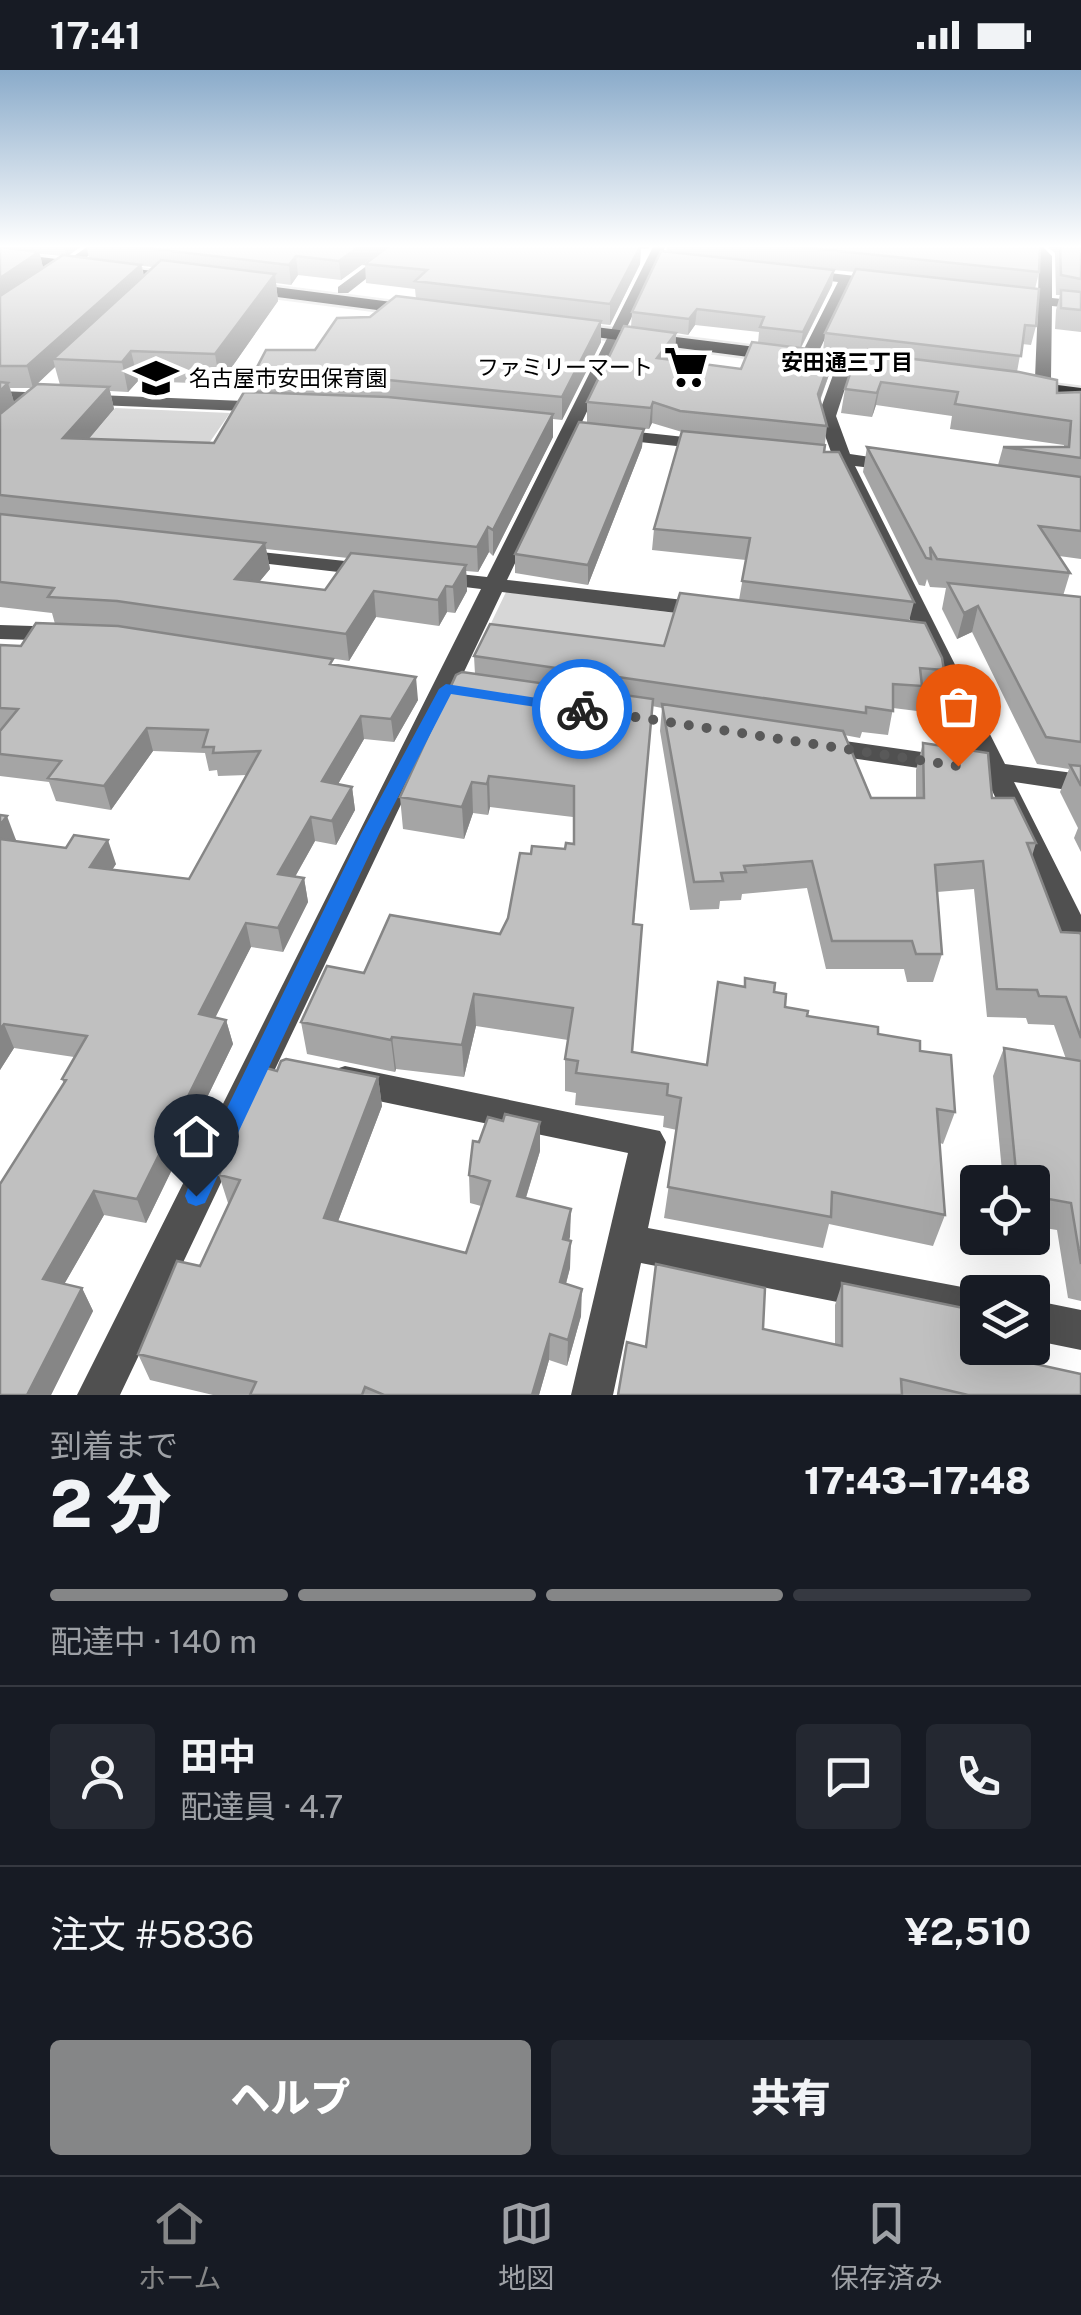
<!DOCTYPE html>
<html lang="ja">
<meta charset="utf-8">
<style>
:root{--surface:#171b24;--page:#242831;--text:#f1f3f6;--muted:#9ea1a6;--line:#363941;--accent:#858687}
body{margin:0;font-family:"Public Sans","Noto Sans JP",sans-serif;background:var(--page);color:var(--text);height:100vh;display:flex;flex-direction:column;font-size:38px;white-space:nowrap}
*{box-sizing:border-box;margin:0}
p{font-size:32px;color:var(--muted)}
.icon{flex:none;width:55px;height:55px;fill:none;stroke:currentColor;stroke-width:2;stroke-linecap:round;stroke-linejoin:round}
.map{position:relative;height:1325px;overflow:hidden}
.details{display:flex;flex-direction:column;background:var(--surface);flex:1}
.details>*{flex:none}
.tools{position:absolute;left:960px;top:1095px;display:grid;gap:20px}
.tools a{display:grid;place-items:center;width:90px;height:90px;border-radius:10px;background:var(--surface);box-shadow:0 10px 40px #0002;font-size:50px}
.pin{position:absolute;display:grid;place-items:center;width:85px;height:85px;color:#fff;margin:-102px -42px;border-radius:50% 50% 50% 0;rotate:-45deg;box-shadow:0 0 10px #0007}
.pin .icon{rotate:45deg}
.courier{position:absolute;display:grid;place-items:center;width:100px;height:100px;margin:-50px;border:8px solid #1a73e8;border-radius:50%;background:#fff;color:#222;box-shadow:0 2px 12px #0007}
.headline em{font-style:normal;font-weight:800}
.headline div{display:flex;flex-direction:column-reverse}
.headline{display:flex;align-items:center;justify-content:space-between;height:170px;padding:0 50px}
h1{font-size:65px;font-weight:800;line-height:75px}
.bar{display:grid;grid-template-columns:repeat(4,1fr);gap:15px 10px;align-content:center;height:120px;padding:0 50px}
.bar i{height:12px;border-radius:8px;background:var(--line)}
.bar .active{background:var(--accent)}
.bar p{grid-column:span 4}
.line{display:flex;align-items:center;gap:25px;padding:0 50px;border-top:2px solid var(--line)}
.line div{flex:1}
.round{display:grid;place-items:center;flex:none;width:105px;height:105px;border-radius:10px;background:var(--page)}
.button{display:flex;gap:20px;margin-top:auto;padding:20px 50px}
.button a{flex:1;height:115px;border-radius:10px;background:var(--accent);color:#fff;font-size:40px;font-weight:800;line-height:115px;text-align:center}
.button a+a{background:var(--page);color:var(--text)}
.status{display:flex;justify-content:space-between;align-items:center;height:70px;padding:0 50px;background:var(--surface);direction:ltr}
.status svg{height:28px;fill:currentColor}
.menu{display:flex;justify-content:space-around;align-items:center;height:140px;border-top:2px solid var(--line);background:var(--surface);font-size:28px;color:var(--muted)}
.menu a{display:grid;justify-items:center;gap:5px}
.menu .active{color:var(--accent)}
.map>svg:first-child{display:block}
</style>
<div class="status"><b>17:41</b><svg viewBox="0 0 49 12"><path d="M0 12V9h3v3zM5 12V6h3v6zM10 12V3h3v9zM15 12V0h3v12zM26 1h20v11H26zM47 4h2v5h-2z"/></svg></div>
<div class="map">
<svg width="1081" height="1325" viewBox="0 0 1081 1325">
<rect width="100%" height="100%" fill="#fff"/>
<path fill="#d7d7d7" d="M 115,338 L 230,343 L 196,392 L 74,387 Z
M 506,522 L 675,543 L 660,598 L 481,574 Z"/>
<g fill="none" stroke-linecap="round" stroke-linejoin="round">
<g stroke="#dbdbdb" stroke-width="5">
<path id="highway" d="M 0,182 L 185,205 L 193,210 L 185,215 L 0,192 Z
M 236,212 L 423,236 L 432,241 L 423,246 L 230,221 L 230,213 Z
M 563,253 L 894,294 L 904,300 L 894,306 L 557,262 L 557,254 Z
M 1019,310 L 1081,318 L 1081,330 L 1012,320 L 1009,316 Z"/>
</g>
<path fill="#505050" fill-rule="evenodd" d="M 90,175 L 104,175 L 0,247 L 0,236 Z
M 395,175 L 409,175 L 348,223 L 338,223 L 338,217 Z
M 654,175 L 666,175 L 507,510 L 710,533 L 721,540 L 710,547 L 502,522 L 120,1325 L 77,1325 L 481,519 L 432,513 L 421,507 L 432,501 L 487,507 Z
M 1027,175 L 1041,175 L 1052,186 L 1052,228 L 1081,231 L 1081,239 L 1052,236 L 1051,308 L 1043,313 L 1035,308 L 1038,235 L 999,227 L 1006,223 L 1038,226 L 1039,187 Z
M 803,200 L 882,209 L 889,213 L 882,217 L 851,214 L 820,279 L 812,284 L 804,279 L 838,212 L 798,207 L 796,204 Z
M 845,289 L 853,294 L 836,346 L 850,384 L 897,391 L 906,396 L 897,401 L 855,396 L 1005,694 L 1081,704 L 1081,722 L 1014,712 L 1081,845 L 1081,887 L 1070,883 L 1066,875 L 986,708 L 817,683 L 804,675 L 817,667 L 977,690 L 835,393 L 807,389 L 798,384 L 807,379 L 831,382 L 818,346 L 837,294 Z
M 0,321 L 270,332 L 278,337 L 270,342 L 0,331 Z
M 609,359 L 713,370 L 722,375 L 713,380 L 603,368 L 600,364 Z
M 234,479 L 373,494 L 383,500 L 373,506 L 227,489 L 224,485 Z
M 0,555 L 65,557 L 76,564 L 65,571 L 0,569 Z
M 345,996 L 660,1061 L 666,1072 L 648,1158 L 978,1220 L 983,1222 L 978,1222 L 978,1260 L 641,1193 L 613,1325 L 571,1325 L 628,1083 L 345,1024 L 333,1020 L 328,1010 L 333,1000 Z
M 1032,1230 L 1081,1240 L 1081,1280 L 1032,1270 Z"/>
<use href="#highway" fill="#000" fill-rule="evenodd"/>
</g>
<path fill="#a5a5a5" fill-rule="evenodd" d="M 0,175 L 83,175 L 68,186 L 89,188 L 86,175 L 389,175 L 341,210 L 298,205 L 291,215 L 276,213 L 278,231 L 220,314 L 138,311 L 128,322 L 110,321 L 114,339 L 89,369 L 214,373 L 255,322 L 253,305 L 315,280 L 370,247 L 416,229 L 415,219 L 366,213 L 365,194 L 390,175 L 651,175 L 648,179 L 641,179 L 640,194 L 610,255 L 601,254 L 601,272 L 562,350 L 553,349 L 553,367 L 493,486 L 489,482 L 478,502 L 466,501 L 467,521 L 455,543 L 447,542 L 439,556 L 376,547 L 349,591 L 122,557 L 334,595 L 418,630 L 394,672 L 364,669 L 338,714 L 352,717 L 355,740 L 336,775 L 315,771 L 295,807 L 304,808 L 308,832 L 283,882 L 251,877 L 220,936 L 215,947 L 226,950 L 233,974 L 146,1153 L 104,1145 L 64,1214 L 82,1218 L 93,1241 L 51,1325 L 64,1014 L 62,1009 L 74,987 L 14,978 L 0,1000 L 0,745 L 16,770 L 15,771 L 116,794 L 112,800 L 189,809 L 247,705 L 218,706 L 217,700 L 209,701 L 205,683 L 153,681 L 111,740 L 56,731 L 49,712 L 0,706 L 0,575 L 21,576 L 55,554 L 52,543 L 0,537 ZM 40,184 L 41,184 L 62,186 L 43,198 ZM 142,196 L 153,197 L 144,206 ZM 55,297 L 60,315 L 34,316 ZM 10,318 L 32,318 L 14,333 ZM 266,479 L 348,488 L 325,520 L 259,512 L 270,499 Z
M 666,175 L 1040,175 L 1039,202 L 1035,219 L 1036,256 L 1031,275 L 1022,274 L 1017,302 L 1057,323 L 1081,322 L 1081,489 L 1059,486 L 1070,503 L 1063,526 L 1081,527 L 1081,782 L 1074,768 L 1078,758 L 1060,722 L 1069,699 L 1037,694 L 972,562 L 957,569 L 942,539 L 946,518 L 930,517 L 927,509 L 925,516 L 919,515 L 863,402 L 867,377 L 998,395 L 1003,377 L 1064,377 L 1064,375 L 950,359 L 952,346 L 876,335 L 872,347 L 841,343 L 845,319 L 856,286 L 833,283 L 830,302 L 820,331 L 827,356 L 824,382 L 914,532 L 909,551 L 944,600 L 938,624 L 921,622 L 917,641 L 893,638 L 888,665 L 862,662 L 860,668 L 844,665 L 871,728 L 916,728 L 916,700 L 923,673 L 992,728 L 1036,773 L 1032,786 L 1061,862 L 1081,865 L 1081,1231 L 1068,1228 L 1057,1160 L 1032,1156 L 1032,1112 L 1003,1112 L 993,1006 L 1004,978 L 1066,989 L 1054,955 L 1028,954 L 1026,948 L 987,947 L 974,819 L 937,822 L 942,884 L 933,912 L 907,912 L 904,899 L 826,899 L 807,818 L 742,824 L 741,830 L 720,831 L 719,839 L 690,840 L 660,661 L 662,638 L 652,636 L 634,854 L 632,982 L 707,995 L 744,916 L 745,908 L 774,922 L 785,937 L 807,946 L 878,964 L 920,981 L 955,1042 L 943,1074 L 940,1073 L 945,1145 L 933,1176 L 829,1154 L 823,1178 L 664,1148 L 677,1060 L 663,1057 L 664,1046 L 575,1035 L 576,1023 L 565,1021 L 565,989 L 568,970 L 476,956 L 464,1007 L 396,999 L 395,1002 L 307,984 L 301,952 L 364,903 L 500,864 L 508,848 L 531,784 L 565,779 L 573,774 L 573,747 L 490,737 L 488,745 L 473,743 L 464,769 L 403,759 L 400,727 L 475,604 L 474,586 L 664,576 L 739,530 L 746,490 L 652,480 L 654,459 L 682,362 L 652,353 L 649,359 L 587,353 L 587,332 L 631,257 L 632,242 L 667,182 ZM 834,200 L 855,202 L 825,263 L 823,281 L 801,278 L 832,215 ZM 695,255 L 759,262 L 758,273 L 741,299 L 669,289 L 675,282 L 676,263 L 688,265 Z
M 1045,175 L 1081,175 L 1081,262 L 1055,259 L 1056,240 L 1060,225 L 1056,225 L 1055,183 Z
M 642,377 L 588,515 L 515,503 L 515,484 Z
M 277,1001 L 378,1007 L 382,1036 L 338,1151 L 466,1183 L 481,1136 L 470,1133 L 469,1105 L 540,1081 L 526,1128 L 571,1139 L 569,1170 L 570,1198 L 566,1214 L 581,1246 L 567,1296 L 549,1290 L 539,1325 L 213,1325 L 150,1310 L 138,1284 L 200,1196 L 229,1133 L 228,1133 L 219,1105 L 235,1072 L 233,1066 Z
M 842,1213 L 1026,1292 L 1081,1304 L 1081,1300 L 1081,1325 L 618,1325 L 646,1277 L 763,1259 L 835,1274 L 835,1235 Z"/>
<path fill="#868686" d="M 64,175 L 83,175 L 66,187 Z
M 361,175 L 389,175 L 341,210 L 339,191 Z
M 641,175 L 640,194 L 610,255 L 610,234 Z
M 39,182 L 44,201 L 0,231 L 0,208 Z
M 296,186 L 298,205 L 291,215 L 289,195 Z
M 141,195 L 145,214 L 53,289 L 55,297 L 33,318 L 27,296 Z
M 834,200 L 832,215 L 800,279 L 803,262 Z
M 275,204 L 278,231 L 220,314 L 215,284 Z
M 697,239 L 695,255 L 688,265 L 689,249 Z
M 601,251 L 601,272 L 562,350 L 562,327 Z
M 676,263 L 675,282 L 655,308 L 657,288 Z
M 131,281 L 138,311 L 128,322 L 122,292 Z
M 833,282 L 830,302 L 814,345 L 818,324 Z
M 881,312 L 876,335 L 872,347 L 877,323 Z
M 8,313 L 15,335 L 0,350 L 0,321 Z
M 109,317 L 114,339 L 69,392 L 63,368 Z
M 653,332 L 652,353 L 649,359 L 651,338 Z
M 553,344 L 553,367 L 493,486 L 493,460 Z
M 644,359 L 642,377 L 588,515 L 588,495 Z
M 488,457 L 489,482 L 478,502 L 477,477 Z
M 265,473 L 270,499 L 240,535 L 235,509 Z
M 466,495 L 467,521 L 455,543 L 453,517 Z
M 446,516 L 447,542 L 439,556 L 438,530 Z
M 374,521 L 376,547 L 349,591 L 346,564 Z
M 978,536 L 972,562 L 957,569 L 964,543 Z
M 416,607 L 418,630 L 394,672 L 391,649 Z
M 361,646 L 364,669 L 326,735 L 322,711 Z
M 147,658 L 153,681 L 111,740 L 104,716 Z
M 489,706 L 490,737 L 488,745 L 487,714 Z
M 472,712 L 473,743 L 464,769 L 462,737 Z
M 352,717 L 355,740 L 336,775 L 332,751 Z
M 7,746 L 16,770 L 0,791 L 0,755 Z
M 311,747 L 315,771 L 283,828 L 278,804 Z
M 108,770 L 116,794 L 98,821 L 90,797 Z
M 304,808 L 308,832 L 283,882 L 278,858 Z
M 246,853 L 251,877 L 205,968 L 199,944 Z
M 474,924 L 476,956 L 464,1007 L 462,975 Z
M 226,950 L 233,974 L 146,1153 L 137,1129 Z
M 4,954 L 14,978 L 0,1000 L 0,959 Z
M 392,967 L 396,999 L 395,1002 L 391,970 Z
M 378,1007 L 382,1036 L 329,1175 L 324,1148 Z
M 540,1052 L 540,1081 L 518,1153 L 517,1126 Z
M 94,1121 L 104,1145 L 54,1232 L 43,1209 Z
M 571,1139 L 570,1167 L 562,1196 L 563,1169 Z
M 571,1171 L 570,1198 L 559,1239 L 560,1212 Z
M 82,1218 L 93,1241 L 51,1325 L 27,1325 Z
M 582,1219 L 581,1246 L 567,1296 L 568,1270 Z
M 550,1264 L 549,1290 L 539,1325 L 532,1325 Z"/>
<path fill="#c0c0c0" stroke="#868686" stroke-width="2.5" d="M 121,175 L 361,175 L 339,191 L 296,186 L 289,195 Z
M 390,175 L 641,175 L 610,234 L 415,211 L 427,200 L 365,194 Z
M 781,175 L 1040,175 L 1039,202 Z
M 1060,175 L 1081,175 L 1081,209 L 1061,205 Z
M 0,177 L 39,182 L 0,208 Z
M 661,181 L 834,200 L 803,262 L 760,257 L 764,247 L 697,239 L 689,249 L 632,242 Z
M 63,185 L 141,195 L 27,296 L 0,296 L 0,226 Z
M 161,190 L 275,204 L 215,284 L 131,281 L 122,292 L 53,289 Z
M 856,199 L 1039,219 L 1036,256 L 1025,255 L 1021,286 L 825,263 Z
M 1061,220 L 1081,222 L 1081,240 L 1061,238 Z
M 396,226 L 601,251 L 562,327 L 388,310 L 253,305 L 266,280 L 315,280 L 337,248 L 370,247 Z
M 624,256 L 676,263 L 657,288 L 741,299 L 752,272 L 833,282 L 818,324 L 827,356 L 680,341 L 653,332 L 651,338 L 587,332 Z
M 857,282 L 1019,302 L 1057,310 L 1057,323 L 1081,322 L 1081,388 L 1003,377 L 1069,377 L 1071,351 L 955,334 L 958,322 L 881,312 L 877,323 L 845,319 Z
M 0,312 L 8,313 L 0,321 Z
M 37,314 L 109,317 L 63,368 L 214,373 L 244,322 L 388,327 L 553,344 L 493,460 L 488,457 L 477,477 L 0,425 L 0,344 Z
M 579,352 L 644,359 L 588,495 L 515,484 Z
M 682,361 L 825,375 L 824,382 L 839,382 L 914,532 L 742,511 L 750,468 L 654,459 Z
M 867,377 L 1081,407 L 1081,461 L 1039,456 L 1070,503 L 937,489 L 930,477 L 931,489 L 926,488 Z
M 0,444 L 265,473 L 235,509 L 325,520 L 351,483 L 466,495 L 453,517 L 446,516 L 438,530 L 374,521 L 346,564 L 117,531 L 48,527 L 54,518 L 0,512 Z
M 948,513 L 1081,527 L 1081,672 L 1046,667 L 978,536 L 964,543 Z
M 680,523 L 925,553 L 942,588 L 944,600 L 920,598 L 922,616 L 893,614 L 893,641 L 866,637 L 866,643 L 474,586 L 490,554 L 664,576 Z
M 36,553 L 118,556 L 333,589 L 330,594 L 416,607 L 391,649 L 361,646 L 322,711 L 352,717 L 332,751 L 311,747 L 278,804 L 304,808 L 278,858 L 246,853 L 199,944 L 226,950 L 137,1129 L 94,1121 L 43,1209 L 82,1218 L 27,1325 L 0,1325 L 0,1114 L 66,1010 L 62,1009 L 87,966 L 4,954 L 0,959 L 0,769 L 66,778 L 74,765 L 108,770 L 90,797 L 189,809 L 260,681 L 213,683 L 214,677 L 203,677 L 208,660 L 147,658 L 104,716 L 48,708 L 61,691 L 0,684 L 0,661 L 18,639 L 0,638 L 0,575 L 21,576 Z
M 462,602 L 653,629 L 633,854 L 642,855 L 632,982 L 707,995 L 718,912 L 745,917 L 745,908 L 775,913 L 774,922 L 786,924 L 785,937 L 808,941 L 807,946 L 878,957 L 878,964 L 920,971 L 920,981 L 951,985 L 955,1042 L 937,1039 L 945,1145 L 832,1122 L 831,1147 L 668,1117 L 681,1028 L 667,1025 L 668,1014 L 576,1003 L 578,991 L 565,989 L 573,938 L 474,924 L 462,975 L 392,967 L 391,970 L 301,952 L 327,896 L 364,903 L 390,845 L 500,864 L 508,848 L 520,783 L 531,784 L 532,776 L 565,779 L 566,773 L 574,774 L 574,716 L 489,706 L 487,714 L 472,712 L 462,737 L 400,727 L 456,605 Z
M 662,634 L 843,661 L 871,728 L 924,728 L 923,673 L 988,683 L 992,728 L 1014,728 L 1036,773 L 1027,773 L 1061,862 L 1080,863 L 1081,865 L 1081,968 L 1066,927 L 1039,926 L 1037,920 L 997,919 L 983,791 L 935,795 L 942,884 L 916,884 L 912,871 L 832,871 L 812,791 L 744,796 L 746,802 L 721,803 L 723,811 L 694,812 Z
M 1070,695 L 1081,696 L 1081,716 Z
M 0,745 L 7,746 L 0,755 Z
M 1004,978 L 1081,991 L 1081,1194 L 1071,1133 L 1032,1126 L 1032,1112 L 1017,1112 Z
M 286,989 L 378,1007 L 324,1148 L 466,1183 L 490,1111 L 469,1105 L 473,1071 L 479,1072 L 488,1047 L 503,1051 L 505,1044 L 540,1052 L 517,1126 L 571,1139 L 563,1169 L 571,1171 L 560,1212 L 582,1219 L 568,1270 L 550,1264 L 532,1325 L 384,1325 L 365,1317 L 362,1325 L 250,1325 L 256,1312 L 138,1284 L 177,1191 L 200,1196 L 240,1110 L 219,1105 L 237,1067 L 233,1066 L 266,998 L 277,1001 L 281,991 Z
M 656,1194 L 765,1218 L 763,1259 L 842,1276 L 842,1213 L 978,1241 L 978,1278 L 1025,1278 L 1026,1292 L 1081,1304 L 1081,1325 L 968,1325 L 901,1309 L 902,1325 L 618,1325 L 627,1272 L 646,1277 Z"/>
<linearGradient id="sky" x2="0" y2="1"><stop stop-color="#8aabca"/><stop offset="0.49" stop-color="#fff"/><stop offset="1" stop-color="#fff" stop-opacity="0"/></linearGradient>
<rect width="1081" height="360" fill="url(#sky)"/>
<path fill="#1a73e8" d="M 446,614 L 582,635 L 590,639 L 582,644 L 451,624 L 379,764 L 205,1133 L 196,1136 L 188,1133 L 185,1126 L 188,1118 L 361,764 L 439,619 Z"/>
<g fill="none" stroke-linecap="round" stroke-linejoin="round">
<path stroke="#595959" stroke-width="10" stroke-dasharray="0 18" d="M 582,639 L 958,696"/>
</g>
<defs>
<g id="supermarket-bare" transform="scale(3.45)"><path d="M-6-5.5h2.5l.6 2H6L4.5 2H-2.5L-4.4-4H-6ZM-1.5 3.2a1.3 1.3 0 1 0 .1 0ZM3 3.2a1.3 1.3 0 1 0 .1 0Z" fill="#000" stroke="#fff" stroke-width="2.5" paint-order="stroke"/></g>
<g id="school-bare" transform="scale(3.45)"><path d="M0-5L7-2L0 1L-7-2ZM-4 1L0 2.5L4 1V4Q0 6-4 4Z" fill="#000" stroke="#fff" stroke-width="2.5" paint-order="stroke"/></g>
</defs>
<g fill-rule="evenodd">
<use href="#supermarket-bare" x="686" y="297"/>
<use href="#school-bare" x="156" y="308"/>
</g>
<g text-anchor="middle" stroke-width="9" stroke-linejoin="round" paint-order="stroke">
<g font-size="22" font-weight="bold" fill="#000" stroke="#fff">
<text x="847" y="300">安田通三丁目</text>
</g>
<g font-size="22" fill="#000" stroke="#fff" text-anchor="end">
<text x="653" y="305">ファミリーマート</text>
<text x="189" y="316" text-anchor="start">名古屋市安田保育園</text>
</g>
</g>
</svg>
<div class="tools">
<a><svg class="icon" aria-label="locate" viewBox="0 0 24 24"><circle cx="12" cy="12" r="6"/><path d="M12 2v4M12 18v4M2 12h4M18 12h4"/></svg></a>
<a><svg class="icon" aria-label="layers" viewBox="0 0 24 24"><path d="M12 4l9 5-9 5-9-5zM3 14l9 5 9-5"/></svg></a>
</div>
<div class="pin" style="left:958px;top:696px;background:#ea580c"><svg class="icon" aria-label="bag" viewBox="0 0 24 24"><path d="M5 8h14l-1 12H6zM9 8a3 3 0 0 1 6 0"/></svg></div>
<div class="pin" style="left:196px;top:1126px;background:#1f2937"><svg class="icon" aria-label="home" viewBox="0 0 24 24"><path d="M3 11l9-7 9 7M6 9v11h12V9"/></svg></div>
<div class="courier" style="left:582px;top:639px"><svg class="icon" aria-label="bike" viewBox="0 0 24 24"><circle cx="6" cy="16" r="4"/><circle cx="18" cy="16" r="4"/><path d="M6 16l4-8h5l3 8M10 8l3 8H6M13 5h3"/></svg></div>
</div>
<section class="details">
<div class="headline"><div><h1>2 分</h1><p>到着まで</p></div><em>17:43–17:48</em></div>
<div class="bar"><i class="active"></i><i class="active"></i><i class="active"></i><i></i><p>配達中 · 140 m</p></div>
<div class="line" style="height:180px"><a class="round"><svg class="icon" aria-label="person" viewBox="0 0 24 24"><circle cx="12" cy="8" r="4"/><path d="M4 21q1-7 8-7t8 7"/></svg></a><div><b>田中</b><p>配達員 · 4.7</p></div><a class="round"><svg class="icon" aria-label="chat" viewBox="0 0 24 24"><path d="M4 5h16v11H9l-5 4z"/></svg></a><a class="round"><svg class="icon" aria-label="phone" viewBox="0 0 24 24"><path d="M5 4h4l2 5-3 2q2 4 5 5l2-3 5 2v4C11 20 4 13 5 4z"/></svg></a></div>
<div class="line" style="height:130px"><div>注文 #5836</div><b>¥2,510</b></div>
<div class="button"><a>ヘルプ</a><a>共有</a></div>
</section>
<nav class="menu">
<a class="active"><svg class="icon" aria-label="home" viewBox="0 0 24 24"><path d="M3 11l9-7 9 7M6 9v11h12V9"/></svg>ホーム</a>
<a><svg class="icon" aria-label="map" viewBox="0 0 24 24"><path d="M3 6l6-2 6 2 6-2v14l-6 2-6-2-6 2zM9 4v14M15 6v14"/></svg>地図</a>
<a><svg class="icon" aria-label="saved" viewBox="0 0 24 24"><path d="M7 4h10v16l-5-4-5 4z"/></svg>保存済み</a>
</nav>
